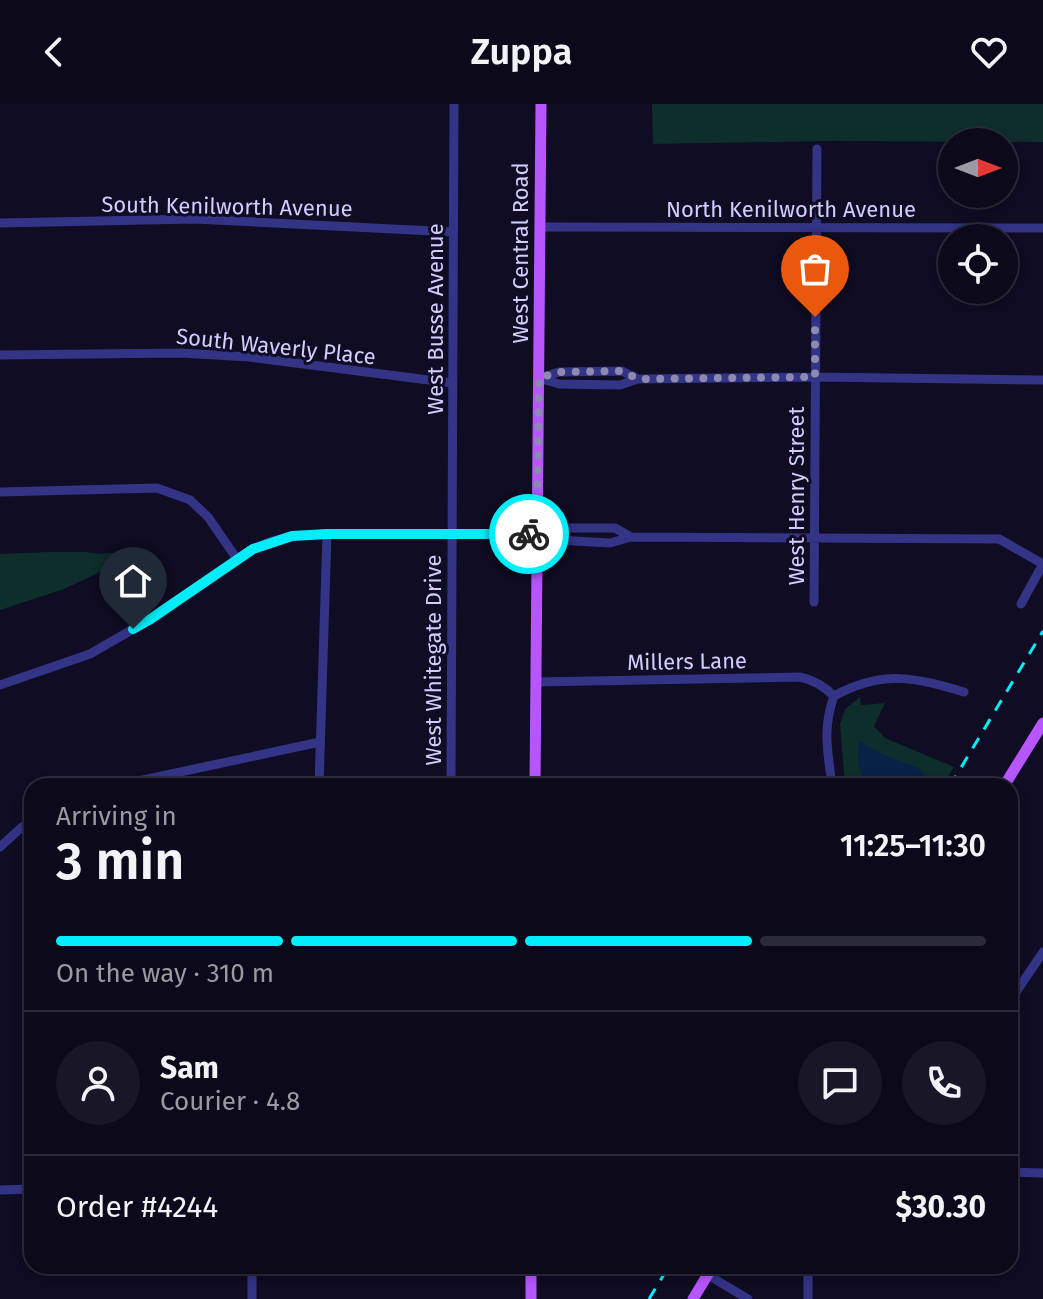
<!DOCTYPE html>
<meta charset="utf-8">
<style>
:root{--surface:#0b091a;--page:#191727;--text:#f1f3f6;--muted:#9a9aa2;--line:#2b2a39;--accent:#00edf9}
body{margin:0;font-family:"Fira Sans",sans-serif;background:var(--page);color:var(--text);height:100vh;display:flex;flex-direction:column;font-size:30px;white-space:nowrap}
*{box-sizing:border-box;margin:0}
p{font-size:26px;color:var(--muted)}
.icon{flex:none;width:44px;height:44px;fill:none;stroke:currentColor;stroke-width:2;stroke-linecap:round;stroke-linejoin:round}
.map{position:relative;flex:1;overflow:hidden}
.panel{position:absolute;left:24px;top:674px;width:994px;height:496px;display:flex;flex-direction:column;background:var(--surface);border-radius:24px;box-shadow:0 4px 12px #0003,0 0 0 2px var(--line)}
.panel>*{flex:none}
.needle{width:52px;rotate:90deg}
.controls{position:absolute;left:938px;top:24px;display:grid;gap:16px}
.controls a{display:grid;place-items:center;width:80px;height:80px;border-radius:50%;background:var(--surface);box-shadow:0 4px 12px #0003,0 0 0 2px var(--line);font-size:40px}
.pin{position:absolute;display:grid;place-items:center;width:68px;height:68px;color:#fff;margin:-82px -34px;border-radius:50% 50% 50% 0;rotate:-45deg;box-shadow:0 0 8px #0007}
.pin .icon{rotate:45deg}
.courier{position:absolute;display:grid;place-items:center;width:80px;height:80px;margin:-40px;border:6px solid #00edf9;border-radius:50%;background:#fff;color:#222;box-shadow:0 2px 10px #0007}
.headline em{font-style:normal;font-weight:600}
.headline div{display:flex;flex-direction:column-reverse}
.headline{display:flex;align-items:center;justify-content:space-between;height:136px;padding:0 32px}
h1{font-size:52px;font-weight:600;line-height:60px}
.bar{display:grid;grid-template-columns:repeat(4,1fr);gap:12px 8px;align-content:center;height:96px;padding:0 32px}
.bar i{height:10px;border-radius:6px;background:var(--line)}
.bar .selected{background:var(--accent)}
.bar p{grid-column:span 4}
.line{display:flex;align-items:center;gap:20px;padding:0 32px;border-top:2px solid var(--line)}
.line div{flex:1}
.round{display:grid;place-items:center;flex:none;width:84px;height:84px;border-radius:42px;background:var(--page)}
header{display:flex;justify-content:space-between;align-items:center;height:104px;padding:0 32px;background:var(--surface);font-size:36px;font-weight:600}
.map>svg:first-child{display:block}
</style>
<header><svg class="icon" aria-label="back" viewBox="0 0 24 24"><path d="M15 5l-7 7 7 7"/></svg>Zuppa<svg class="icon" aria-label="heart" viewBox="0 0 24 24"><path d="M12 20l-8-8c-3-5 5-10 8-4 3-6 11-1 8 4z"/></svg></header>
<div class="map">
<svg width="1043" height="1195" viewBox="0 0 1043 1195">
<rect width="100%" height="100%" fill="#0f0c23"/>
<path fill="#0e2e2b" d="M 652,0 L 1043,0 L 1043,38 L 830,37 L 653,40 Z
M 149,445 L 64,485 L 0,506 L 0,450 L 47,448 L 86,448 L 101,450 Z
M 860,593 L 861,601 L 885,599 L 874,622 L 885,634 L 954,663 L 942,682 L 845,682 L 840,620 L 845,605 Z"/>
<path fill="#072247" d="M 860,637 L 886,652 L 919,664 L 924,671 L 920,682 L 882,682 L 863,676 C 859,663 855,651 860,637 Z"/>
<g fill="none" stroke-linecap="round" stroke-linejoin="round">
<path stroke="#333486" stroke-width="9" d="M 0,119 L 195,115 L 453,128
M 540,123 L 1043,124
M 0,251 L 181,249 L 249,253 L 452,279
M 539,274 L 559,280 L 620,281 L 638,275 L 815,273 L 1043,276
M 540,274 L 559,268 L 622,267 L 638,275
M 0,388 L 157,384 L 190,396 L 208,413 L 237,455
M 537,430 L 558,436 L 610,439 L 631,433 L 999,435 L 1043,460
M 814,498 L 817,45
M 1021,500 L 1043,460
M 536,578 L 800,573 C 814,576 824,582 834,592
M 0,581 L 90,550 L 149,516 L 253,445 L 272,437 L 292,432 L 327,430 L 537,430 L 558,424 L 615,424 L 631,433
M 115,682 L 320,638
M 319,682 L 327,430
M 451,682 L 454,0
M 832,682 C 828,648 822,625 834,592 C 882,566 914,573 964,588
M 0,743 L 22,723 L 32,718
M 1010,897 L 1043,848
M 1010,1068 L 1043,1069
M 0,1086 L 32,1085
M 252,1162 L 252,1195
M 708,1171 L 748,1195
M 808,1195 L 808,1162"/>
<path stroke="#b755ff" stroke-width="11" d="M 535,682 L 541,0
M 1004,682 L 1043,619
M 531,1195 L 531,1162
M 693,1195 L 713,1162"/>
<path stroke="#00edf9" stroke-width="3" stroke-dasharray="12 10" stroke-linecap="butt" d="M 950,682 L 1043,527
M 649,1195 L 669,1162"/>
</g>
<g fill="none" stroke-linecap="round" stroke-linejoin="round">
<path stroke="#8d8ab2" stroke-width="8" stroke-dasharray="0 14.4" d="M 529,430 L 537,430 L 539,274 L 559,268 L 622,267 L 638,275 L 815,273 L 815,213"/>
<path stroke="#00edf9" stroke-width="10" d="M 133,525 L 149,516 L 253,445 L 292,432 L 327,430 L 529,430"/>
</g>
<g text-anchor="middle" stroke-width="6" stroke-linejoin="round" paint-order="stroke">
<g font-size="22" fill="#d1ceff" stroke="#0f0c23">
<text transform="translate(227 102) rotate(1)" y="8">South Kenilworth Avenue</text>
<text x="791" y="113">North Kenilworth Avenue</text>
<text transform="translate(520 149) rotate(-90)" y="8">West Central Road</text>
<text transform="translate(435 215) rotate(-90)" y="8">West Busse Avenue</text>
<text transform="translate(276 242) rotate(6)" y="8">South Waverly Place</text>
<text transform="translate(796 392) rotate(-90)" y="8">West Henry Street</text>
<text transform="translate(433 556) rotate(-90)" y="8">West Whitegate Drive</text>
<text transform="translate(687 557) rotate(-1)" y="8">Millers Lane</text>
</g>
</g>
</svg>
<div class="controls">
<a><svg class="needle" viewBox="-14 -14 28 28"><path d="M0-13l5 13h-10z" fill="#e53935"/><path d="M0 13l5-13h-10z" fill="#9a9aa2"/></svg></a>
<a><svg class="icon" aria-label="locate" viewBox="0 0 24 24"><circle cx="12" cy="12" r="6"/><path d="M12 2v4M12 18v4M2 12h4M18 12h4"/></svg></a>
</div>
<div class="pin" style="left:815px;top:213px;background:#ea580c"><svg class="icon" aria-label="bag" viewBox="0 0 24 24"><path d="M5 8h14l-1 12H6zM9 8a3 3 0 0 1 6 0"/></svg></div>
<div class="pin" style="left:133px;top:525px;background:#1f2937"><svg class="icon" aria-label="home" viewBox="0 0 24 24"><path d="M3 11l9-7 9 7M6 9v11h12V9"/></svg></div>
<div class="courier" style="left:529px;top:430px"><svg class="icon" aria-label="bike" viewBox="0 0 24 24"><circle cx="6" cy="16" r="4"/><circle cx="18" cy="16" r="4"/><path d="M6 16l4-8h5l3 8M10 8l3 8H6M13 5h3"/></svg></div>
<section class="panel">
<div class="headline"><div><h1>3 min</h1><p>Arriving in</p></div><em>11:25–11:30</em></div>
<div class="bar"><i class="selected"></i><i class="selected"></i><i class="selected"></i><i></i><p>On the way · 310 m</p></div>
<div class="line" style="height:144px"><a class="round"><svg class="icon" aria-label="person" viewBox="0 0 24 24"><circle cx="12" cy="8" r="4"/><path d="M4 21q1-7 8-7t8 7"/></svg></a><div><b>Sam</b><p>Courier · 4.8</p></div><a class="round"><svg class="icon" aria-label="chat" viewBox="0 0 24 24"><path d="M4 5h16v11H9l-5 4z"/></svg></a><a class="round"><svg class="icon" aria-label="phone" viewBox="0 0 24 24"><path d="M5 4h4l2 5-3 2q2 4 5 5l2-3 5 2v4C11 20 4 13 5 4z"/></svg></a></div>
<div class="line" style="height:104px"><div>Order #4244</div><b>$30.30</b></div>
</section>
</div>
